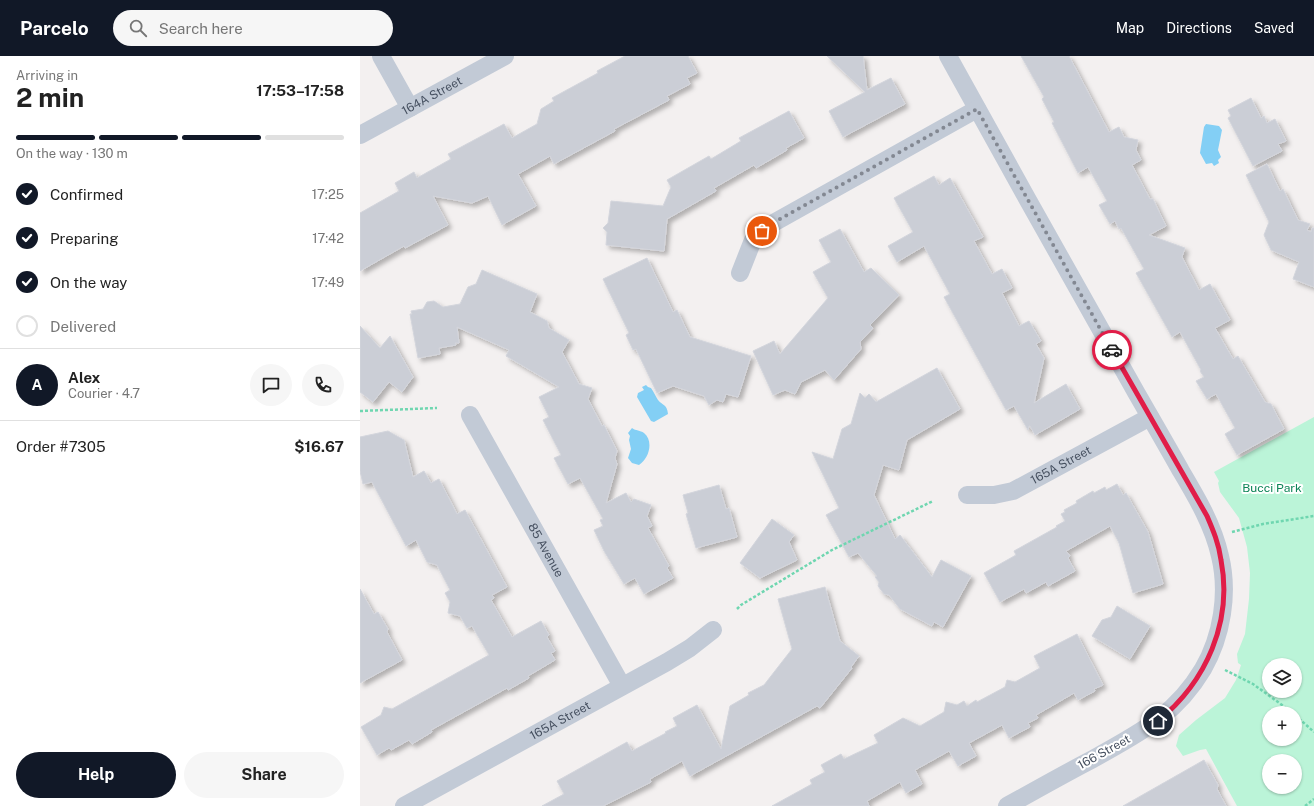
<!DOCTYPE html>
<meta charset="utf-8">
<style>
:root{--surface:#fff;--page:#f6f6f6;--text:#222;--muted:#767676;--line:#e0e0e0;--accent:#111827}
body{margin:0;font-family:"Public Sans",sans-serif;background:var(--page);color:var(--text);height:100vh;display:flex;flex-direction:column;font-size:15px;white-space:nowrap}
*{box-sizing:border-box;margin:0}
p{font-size:13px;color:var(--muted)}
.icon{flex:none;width:22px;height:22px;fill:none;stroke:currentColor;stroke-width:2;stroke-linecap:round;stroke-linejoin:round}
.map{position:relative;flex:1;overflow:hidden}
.panel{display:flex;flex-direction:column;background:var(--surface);width:360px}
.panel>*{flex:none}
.controls{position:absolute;left:902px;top:602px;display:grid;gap:8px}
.controls a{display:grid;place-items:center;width:40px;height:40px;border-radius:50%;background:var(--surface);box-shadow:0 1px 3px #0004;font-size:20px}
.pin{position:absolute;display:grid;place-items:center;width:34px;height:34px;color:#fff;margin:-17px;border:2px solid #fff;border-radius:50%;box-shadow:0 1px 4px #0007}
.courier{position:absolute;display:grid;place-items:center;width:40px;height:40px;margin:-20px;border:3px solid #e11d48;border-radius:50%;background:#fff;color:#222;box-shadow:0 1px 5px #0007}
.head em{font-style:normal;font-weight:700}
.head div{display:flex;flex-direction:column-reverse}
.head{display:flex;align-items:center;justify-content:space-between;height:68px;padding:0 16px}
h1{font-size:26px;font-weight:700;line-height:30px}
.bar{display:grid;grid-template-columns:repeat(4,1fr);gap:6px 4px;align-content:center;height:48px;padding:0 16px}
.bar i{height:5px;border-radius:3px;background:var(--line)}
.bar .current{background:var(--accent)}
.bar p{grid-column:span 4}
.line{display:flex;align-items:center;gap:10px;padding:0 16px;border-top:1px solid var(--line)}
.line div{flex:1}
.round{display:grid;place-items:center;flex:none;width:42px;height:42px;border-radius:21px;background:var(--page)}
ol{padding:0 16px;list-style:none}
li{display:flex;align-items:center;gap:12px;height:44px}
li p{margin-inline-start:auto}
li .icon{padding:4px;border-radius:50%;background:var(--accent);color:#fff;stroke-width:4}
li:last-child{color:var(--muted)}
li i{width:22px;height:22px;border:2px solid var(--line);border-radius:50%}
.primary-button{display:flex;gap:8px;margin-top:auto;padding:8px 16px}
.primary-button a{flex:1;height:46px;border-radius:24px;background:var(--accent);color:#fff;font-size:16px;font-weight:700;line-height:46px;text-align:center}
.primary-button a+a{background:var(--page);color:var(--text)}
header{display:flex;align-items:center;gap:24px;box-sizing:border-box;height:56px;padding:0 20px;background:var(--accent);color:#fff}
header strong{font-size:19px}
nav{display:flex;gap:22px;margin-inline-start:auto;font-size:14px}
.search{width:280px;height:36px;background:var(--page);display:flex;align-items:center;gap:10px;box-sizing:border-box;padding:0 14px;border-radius:22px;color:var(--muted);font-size:15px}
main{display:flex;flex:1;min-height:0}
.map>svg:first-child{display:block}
</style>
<header>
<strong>Parcelo</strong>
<div class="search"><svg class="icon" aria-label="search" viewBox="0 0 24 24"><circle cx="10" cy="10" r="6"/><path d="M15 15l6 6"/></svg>Search here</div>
<nav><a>Map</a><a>Directions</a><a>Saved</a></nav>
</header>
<main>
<section class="panel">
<div class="head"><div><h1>2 min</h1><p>Arriving in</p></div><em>17:53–17:58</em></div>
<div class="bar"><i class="current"></i><i class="current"></i><i class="current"></i><i></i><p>On the way · 130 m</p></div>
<ol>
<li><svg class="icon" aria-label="check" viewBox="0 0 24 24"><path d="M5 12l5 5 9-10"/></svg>Confirmed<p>17:25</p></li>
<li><svg class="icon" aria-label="check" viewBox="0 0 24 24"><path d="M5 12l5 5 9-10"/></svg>Preparing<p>17:42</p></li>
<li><svg class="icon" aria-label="check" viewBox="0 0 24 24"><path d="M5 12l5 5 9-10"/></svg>On the way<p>17:49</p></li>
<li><i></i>Delivered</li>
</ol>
<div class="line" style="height:72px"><b class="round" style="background:var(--accent);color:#fff">A</b><div><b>Alex</b><p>Courier · 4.7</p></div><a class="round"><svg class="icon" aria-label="chat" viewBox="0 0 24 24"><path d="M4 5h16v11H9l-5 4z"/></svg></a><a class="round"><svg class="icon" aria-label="phone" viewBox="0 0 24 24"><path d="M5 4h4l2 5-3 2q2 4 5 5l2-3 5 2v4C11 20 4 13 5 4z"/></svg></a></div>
<div class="line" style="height:52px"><div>Order #7305</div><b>$16.67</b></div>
<div class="primary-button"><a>Help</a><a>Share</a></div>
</section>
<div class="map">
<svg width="954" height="750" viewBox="0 0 954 750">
<defs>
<filter id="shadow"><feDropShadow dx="3.5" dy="3.5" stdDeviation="2" flood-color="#0004"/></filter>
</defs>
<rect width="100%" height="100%" fill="#f3f0f0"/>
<path fill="#bbf4d8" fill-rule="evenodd" d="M 954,361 L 954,750 L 877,750 L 846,693 L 840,694 L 823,700 L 816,690 L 819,679 L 836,664 L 865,642 L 876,624 L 881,609 L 878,607 L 877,598 L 885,578 L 889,543 L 890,517 L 887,491 L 879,462 L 860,436 L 858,427 L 859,425 L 854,416 ZM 909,609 L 935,609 L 935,635 L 909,635 ZM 909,657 L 935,657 L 935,683 L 909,683 ZM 909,705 L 935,705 L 935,731 L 909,731 Z"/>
<path fill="#83cff5" d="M 846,68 L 859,70 L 862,74 L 858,94 L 861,101 L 858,104 L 859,107 L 854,110 L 852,107 L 846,108 L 840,97 L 844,71 Z
M 286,329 L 288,331 L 291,332 C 294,336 296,341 298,344 C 303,350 307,348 308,358 L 294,366 L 291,365 L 277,341 L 278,337 L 284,334 L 282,331 Z
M 272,372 C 276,375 280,374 284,377 C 294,385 289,403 279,409 L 272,407 L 268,402 L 271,393 L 269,384 L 270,380 L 268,377 Z"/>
<path fill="#cbced6" stroke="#d3d5dc" filter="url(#shadow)" d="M 265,0 L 328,0 L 337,17 L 327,22 L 330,28 L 307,40 L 309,44 L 254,73 L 255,75 L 194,108 L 190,100 L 158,118 L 176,150 L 142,169 L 128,140 L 112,147 L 73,140 L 88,169 L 45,192 L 44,190 L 0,215 L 0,157 L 39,135 L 35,127 L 54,116 L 57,122 L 91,103 L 88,98 L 144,68 L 152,82 L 177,68 L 181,53 L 194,45 L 192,42 L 238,17 L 237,15 Z
M 467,0 L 503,0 L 507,34 L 531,22 L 545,48 L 483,81 L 469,55 L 505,36 Z
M 661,0 L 709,0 L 749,76 L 759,71 L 764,81 L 778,84 L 776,94 L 781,104 L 772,109 L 790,143 L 793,143 L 806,170 L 789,179 L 825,192 L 822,201 L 839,234 L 850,228 L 870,264 L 855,272 L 873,303 L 878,300 L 905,346 L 911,348 L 924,373 L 877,399 L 865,378 L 875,372 L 856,338 L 847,343 L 836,325 L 844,321 L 840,315 L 841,314 L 820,276 L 812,281 L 776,217 L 784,213 L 761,172 L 759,173 L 755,165 L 750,168 L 739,149 L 747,145 L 728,111 L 718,117 L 692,67 L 694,66 L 682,43 L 684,41 Z
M 891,42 L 901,62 L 904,60 L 907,67 L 915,63 L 926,85 L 918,88 L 922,95 L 893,110 L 868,62 L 871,60 L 868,54 Z
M 429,55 L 444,82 L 426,92 L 427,94 L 396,112 L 394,109 L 354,132 L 356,135 L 307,163 L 304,195 L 246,189 L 247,176 L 243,172 L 248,167 L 251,145 L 303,150 L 311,131 L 307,124 L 349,100 L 351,103 L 381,85 L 379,82 Z
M 907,108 L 920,135 L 923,133 L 938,164 L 950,168 L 947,174 L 951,176 L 952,172 L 954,172 L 954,231 L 933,223 L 939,206 L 911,194 L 904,179 L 909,166 L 886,119 Z
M 574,120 L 579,129 L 590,122 L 623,181 L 614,185 L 632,218 L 642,213 L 652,232 L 642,237 L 659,270 L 669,265 L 681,285 L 676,288 L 684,302 L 674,347 L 706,328 L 720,353 L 675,379 L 670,370 L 669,370 L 668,374 L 654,350 L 646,354 L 584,241 L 590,238 L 564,190 L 537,206 L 528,190 L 553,176 L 534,142 Z
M 480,173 L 504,216 L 511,212 L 539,239 L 510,269 L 513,272 L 500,286 L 501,293 L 474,324 L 465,314 L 441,326 L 435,338 L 425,334 L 413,339 L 393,295 L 414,285 L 420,298 L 468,242 L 453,216 L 471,206 L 459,184 Z
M 287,202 L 313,256 L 317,254 L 330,281 L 391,300 L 378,341 L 366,338 L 363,346 L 357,344 L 349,349 L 344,340 L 313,330 L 297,337 L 276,293 L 273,294 L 266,279 L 269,277 L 243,223 Z
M 122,214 L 177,238 L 170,256 L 187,265 L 189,272 L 209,284 L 202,296 L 219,328 L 232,332 L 228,343 L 242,370 L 244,369 L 257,395 L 255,402 L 257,408 L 246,447 L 266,437 L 271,446 L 274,443 L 291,449 L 287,460 L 292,470 L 288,472 L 309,510 L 307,512 L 313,522 L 284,538 L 275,522 L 264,528 L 244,495 L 234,474 L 243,470 L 240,464 L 243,463 L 220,422 L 208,428 L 194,402 L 201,399 L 183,364 L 189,361 L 179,341 L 199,331 L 146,300 L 149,294 L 97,271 L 99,287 L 95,287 L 96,289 L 79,292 L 80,298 L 58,302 L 50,258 L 52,258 L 51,255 L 63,253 L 67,246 L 74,245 L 83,251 L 100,248 L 108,231 L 116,228 Z
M 0,270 L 20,292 L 30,280 L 53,321 L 42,336 L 29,326 L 13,346 L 0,336 Z
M 577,312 L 600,353 L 547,384 L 539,414 L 523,409 L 514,439 L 535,483 L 540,479 L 572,521 L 581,504 L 611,520 L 583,571 L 574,566 L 572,570 L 540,553 L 529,539 L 524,538 L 518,530 L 519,526 L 515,521 L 517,520 L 498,497 L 489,501 L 466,459 L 479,452 L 452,396 L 473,403 L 482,373 L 491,368 L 500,337 L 505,342 L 509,338 L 516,346 Z
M 28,375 L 44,384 L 53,421 L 64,415 L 71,427 L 79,423 L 97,458 L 105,454 L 147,531 L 132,539 L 134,542 L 131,544 L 152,581 L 181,565 L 189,579 L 187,581 L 195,595 L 191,597 L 195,604 L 168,620 L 169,622 L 148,634 L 147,632 L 71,674 L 72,676 L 52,688 L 49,684 L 31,694 L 29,692 L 17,699 L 1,671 L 21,659 L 24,651 L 32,653 L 129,599 L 112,570 L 107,572 L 100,560 L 88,557 L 90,546 L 85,537 L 90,534 L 77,509 L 67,506 L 56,484 L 46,490 L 12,426 L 3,428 L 0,415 L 0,381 Z
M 757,428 L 763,439 L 766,437 L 788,476 L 803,528 L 773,537 L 759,487 L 750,470 L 706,495 L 710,500 L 708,502 L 715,515 L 688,530 L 686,526 L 666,537 L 664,533 L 640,546 L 624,517 L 656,499 L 654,495 L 697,471 L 696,470 L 705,465 L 701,458 L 705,456 L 704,454 L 717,447 L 716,445 L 733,435 L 734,437 L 745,431 L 746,434 Z
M 359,429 L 366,453 L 369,452 L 377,481 L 336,492 L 326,458 L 328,457 L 323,439 Z
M 412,463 L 434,479 L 429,486 L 437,504 L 400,522 L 380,507 Z
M 465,531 L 480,585 L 499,600 L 491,611 L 492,612 L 460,652 L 457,650 L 330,720 L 322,705 L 290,723 L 291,726 L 243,750 L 182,750 L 204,738 L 197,725 L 267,686 L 272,695 L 306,677 L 305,676 L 317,670 L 313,662 L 337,649 L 361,693 L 370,650 L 389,639 L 388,637 L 404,629 L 432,593 L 418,543 Z
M 0,533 L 14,558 L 18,556 L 28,573 L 27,576 L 42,604 L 0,627 Z
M 757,550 L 790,570 L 770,603 L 732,580 L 742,564 L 751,561 Z
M 717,578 L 743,629 L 734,633 L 735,635 L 718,644 L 714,637 L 676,659 L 678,662 L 668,667 L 670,671 L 649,682 L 642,669 L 609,687 L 616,700 L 598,710 L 589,695 L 555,714 L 562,728 L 546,737 L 540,726 L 507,745 L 509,750 L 412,750 L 452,728 L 450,724 L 465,716 L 461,709 L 481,698 L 484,703 L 518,687 L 514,679 L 543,662 L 560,670 L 584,656 L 586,646 L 597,649 L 604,645 L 607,650 L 616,644 L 617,646 L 645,631 L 647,624 L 655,626 L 680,612 L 674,600 Z
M 844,704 L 858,729 L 857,733 L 866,750 L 763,750 Z"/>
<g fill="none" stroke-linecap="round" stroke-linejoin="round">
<path stroke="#6fd6b0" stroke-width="2.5" stroke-dasharray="3 2" stroke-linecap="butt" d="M 0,355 L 77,352
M 872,476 L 903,468 L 954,460
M 377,553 L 381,549 L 472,494 L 573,445
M 865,614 L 893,628 L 933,657
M 935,659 L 954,676
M 945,750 L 954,743"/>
<g stroke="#c2cad6" stroke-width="18">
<path d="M 21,0 L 50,52"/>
<path d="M 588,0 C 650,113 714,226 777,338 C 792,364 807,390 821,415 C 837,442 853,469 860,500 C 869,537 862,580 843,613 C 815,660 779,677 733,703 C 704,718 676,734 647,750"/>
<path id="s1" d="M 0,79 L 145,0"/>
<path d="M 380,217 L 393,184 L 408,170 L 617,53"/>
<path id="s2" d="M 110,359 L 262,630"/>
<path id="s3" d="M 607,439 L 634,439 L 653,435 L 790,361"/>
<path id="s4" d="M 44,750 L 307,606 L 330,592 L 353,574"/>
</g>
</g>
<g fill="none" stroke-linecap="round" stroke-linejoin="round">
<path stroke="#838892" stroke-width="4" stroke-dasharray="0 7.2" d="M 402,175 L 413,167 L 617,53 L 752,294"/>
<path stroke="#e11d48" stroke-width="5" d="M 752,294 L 847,460 C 853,474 859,488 861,504 C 873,566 846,626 798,665"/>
</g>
<g text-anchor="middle" stroke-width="4" stroke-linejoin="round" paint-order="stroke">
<g font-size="12" fill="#465060" stroke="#fff">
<text dy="4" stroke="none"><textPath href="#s1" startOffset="82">164A Street</textPath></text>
<text dy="4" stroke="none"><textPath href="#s3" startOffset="101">165A Street</textPath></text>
<text dy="4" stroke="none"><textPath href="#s2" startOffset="155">85 Avenue</textPath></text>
<text dy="4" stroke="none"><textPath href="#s4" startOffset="178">165A Street</textPath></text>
<text transform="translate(744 696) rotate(-29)" y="4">166 Street</text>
</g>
<g font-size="12" fill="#0e8457" stroke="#fff">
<text x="912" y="436">Bucci Park</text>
</g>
</g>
</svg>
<div class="controls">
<a><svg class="icon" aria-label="layers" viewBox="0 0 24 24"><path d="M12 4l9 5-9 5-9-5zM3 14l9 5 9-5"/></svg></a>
<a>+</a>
<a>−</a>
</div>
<div class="pin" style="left:402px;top:175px;background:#ea580c"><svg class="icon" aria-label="bag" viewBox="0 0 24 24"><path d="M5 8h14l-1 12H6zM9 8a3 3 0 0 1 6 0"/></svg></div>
<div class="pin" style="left:798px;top:665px;background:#1f2937"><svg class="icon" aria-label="home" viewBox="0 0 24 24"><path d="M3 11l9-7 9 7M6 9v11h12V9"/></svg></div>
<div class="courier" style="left:752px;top:294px"><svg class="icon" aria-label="car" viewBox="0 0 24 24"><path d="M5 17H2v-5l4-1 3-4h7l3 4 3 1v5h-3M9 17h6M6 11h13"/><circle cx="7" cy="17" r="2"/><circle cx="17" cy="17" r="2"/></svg></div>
</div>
</main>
